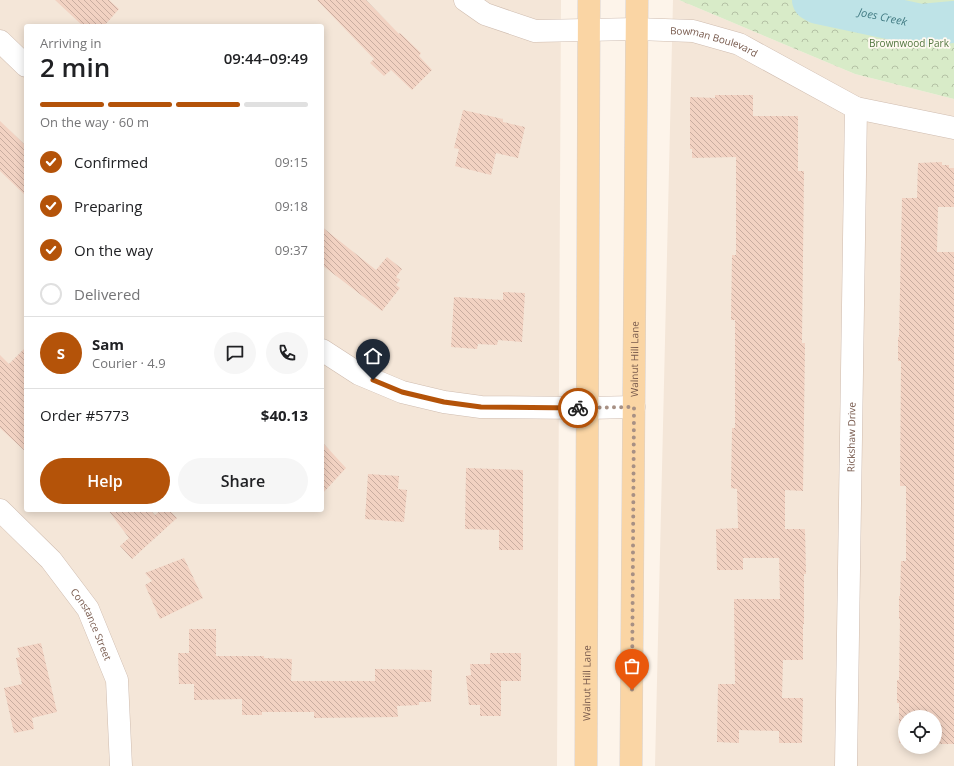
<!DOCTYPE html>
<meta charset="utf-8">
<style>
:root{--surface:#fff;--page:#f6f6f6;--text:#202124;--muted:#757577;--line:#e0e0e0;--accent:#b45309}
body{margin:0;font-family:"Open Sans",sans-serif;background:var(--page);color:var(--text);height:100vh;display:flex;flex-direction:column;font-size:15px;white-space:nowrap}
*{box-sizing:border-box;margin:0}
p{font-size:13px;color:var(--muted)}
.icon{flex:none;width:22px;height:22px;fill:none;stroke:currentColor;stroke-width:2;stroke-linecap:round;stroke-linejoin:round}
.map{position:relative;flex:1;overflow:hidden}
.panel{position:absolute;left:24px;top:24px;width:300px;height:488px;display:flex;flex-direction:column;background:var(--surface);border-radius:4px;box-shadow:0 2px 10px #0003}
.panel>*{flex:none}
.fabs{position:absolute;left:898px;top:710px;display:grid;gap:8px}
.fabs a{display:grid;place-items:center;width:44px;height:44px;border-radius:50%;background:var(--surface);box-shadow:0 2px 10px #0003;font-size:20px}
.pin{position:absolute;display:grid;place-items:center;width:34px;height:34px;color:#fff;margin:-41px -17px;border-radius:50% 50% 50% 0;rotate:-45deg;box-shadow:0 0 4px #0007}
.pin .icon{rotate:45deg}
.courier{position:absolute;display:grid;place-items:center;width:40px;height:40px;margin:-20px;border:3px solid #b45309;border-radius:50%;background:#fff;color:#222;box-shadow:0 1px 5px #0007}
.head em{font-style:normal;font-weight:600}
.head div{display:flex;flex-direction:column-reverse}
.head{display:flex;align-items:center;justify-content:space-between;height:68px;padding:0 16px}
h1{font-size:26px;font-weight:600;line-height:30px}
.bar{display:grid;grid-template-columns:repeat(4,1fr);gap:6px 4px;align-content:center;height:48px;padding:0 16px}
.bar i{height:5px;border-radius:3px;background:var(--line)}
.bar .selected{background:var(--accent)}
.bar p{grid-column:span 4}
.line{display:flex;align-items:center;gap:10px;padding:0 16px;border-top:1px solid var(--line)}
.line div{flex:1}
.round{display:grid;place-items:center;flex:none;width:42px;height:42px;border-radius:21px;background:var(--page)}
ol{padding:0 16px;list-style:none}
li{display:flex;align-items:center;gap:12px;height:44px}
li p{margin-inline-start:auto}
li .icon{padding:4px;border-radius:50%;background:var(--accent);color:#fff;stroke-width:4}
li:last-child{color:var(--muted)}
li i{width:22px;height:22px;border:2px solid var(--line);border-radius:50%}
.action{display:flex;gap:8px;margin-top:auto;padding:8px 16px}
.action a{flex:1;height:46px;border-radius:24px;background:var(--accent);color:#fff;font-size:16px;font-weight:600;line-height:46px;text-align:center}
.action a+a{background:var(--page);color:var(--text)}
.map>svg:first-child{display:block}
</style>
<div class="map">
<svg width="954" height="766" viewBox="0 0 954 766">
<defs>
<pattern id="forest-crowns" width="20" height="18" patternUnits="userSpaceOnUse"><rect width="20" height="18" fill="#d8ebc8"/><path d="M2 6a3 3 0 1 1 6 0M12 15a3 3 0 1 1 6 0" fill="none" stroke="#b4c1a5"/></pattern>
<pattern id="building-back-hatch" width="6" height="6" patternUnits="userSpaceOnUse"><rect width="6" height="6" fill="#f2d2c2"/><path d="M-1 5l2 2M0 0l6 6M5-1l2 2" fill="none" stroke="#c9ada0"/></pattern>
</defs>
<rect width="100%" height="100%" fill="#fdf4ea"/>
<path fill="#f4e6d8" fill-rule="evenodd" d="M 0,0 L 561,0 L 557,766 L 0,766 ZM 26,26 L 322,26 L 322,510 L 26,510 Z
M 673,0 L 679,0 L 855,74 L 954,99 L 954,766 L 655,766 ZM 905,717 L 935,717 L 935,747 L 905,747 Z"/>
<path fill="url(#forest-crowns)" d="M 679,0 L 954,0 L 954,99 L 855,74 Z"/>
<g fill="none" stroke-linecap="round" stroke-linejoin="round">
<path stroke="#bee3e7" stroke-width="42" id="s1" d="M 813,0 L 818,3 L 921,25 L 954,22"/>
</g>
<path fill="url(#building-back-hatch)" d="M 55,0 L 109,0 L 119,9 L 104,26 L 83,26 Z
M 317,0 L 366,0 L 399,34 L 400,33 L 421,53 L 419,56 L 432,70 L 412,90 L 391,70 L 384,76 L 370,63 L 374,59 Z
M 715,95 L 753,95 L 753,116 L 798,116 L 798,171 L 804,171 L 802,343 L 805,343 L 803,491 L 785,490 L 785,529 L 805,529 L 806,574 L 804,574 L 804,624 L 803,624 L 803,660 L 783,660 L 782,698 L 803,698 L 802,743 L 779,743 L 779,731 L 739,730 L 739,743 L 717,742 L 718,684 L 735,684 L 734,599 L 780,599 L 779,558 L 743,558 L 743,570 L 717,570 L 716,529 L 738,528 L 737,489 L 731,488 L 732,428 L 735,428 L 735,320 L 731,320 L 732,255 L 736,255 L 736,157 L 692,158 L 692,149 L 690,149 L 690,97 L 715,98 Z
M 463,110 L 503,119 L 503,122 L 525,127 L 518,158 L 496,153 L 491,175 L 455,166 L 459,149 L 454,148 Z
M 0,121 L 26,146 L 26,196 L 0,171 Z
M 942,162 L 942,165 L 949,165 L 949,168 L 954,168 L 954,207 L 938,207 L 937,252 L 954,252 L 954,744 L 935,744 L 935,717 L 905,717 L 905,743 L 899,743 L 899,703 L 897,703 L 897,680 L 899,680 L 900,619 L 899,619 L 899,596 L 900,596 L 901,561 L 906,561 L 906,486 L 900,486 L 901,361 L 898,361 L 898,337 L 899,337 L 902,198 L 917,198 L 918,163 Z
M 322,227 L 376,270 L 387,257 L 402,269 L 396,277 L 400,280 L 396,285 L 400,288 L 382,311 L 322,265 Z
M 503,292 L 525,293 L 522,342 L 498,340 L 497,345 L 478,344 L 477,349 L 451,347 L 454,297 L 503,300 Z
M 26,347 L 26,452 L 0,428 L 0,355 L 9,364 Z
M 322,442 L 346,468 L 322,494 Z
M 466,468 L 523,470 L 523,550 L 499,550 L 499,530 L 465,529 Z
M 368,474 L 399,476 L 398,489 L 407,490 L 404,522 L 365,519 Z
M 108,510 L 150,510 L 155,515 L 161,510 L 169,510 L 177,518 L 132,559 L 120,546 L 129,538 Z
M 184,558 L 203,598 L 160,619 L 145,585 L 152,581 L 145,573 Z
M 189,629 L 216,629 L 216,656 L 264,656 L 264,658 L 292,659 L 291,681 L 375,681 L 375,669 L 432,670 L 431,702 L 419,702 L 419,705 L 397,706 L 398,717 L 314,718 L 314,712 L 262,712 L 262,715 L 242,715 L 242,699 L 194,700 L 194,684 L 179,684 L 178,653 L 189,653 Z
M 41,643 L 57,712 L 32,718 L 34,729 L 14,733 L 4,688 L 22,684 L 16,658 L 20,657 L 17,648 Z
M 490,653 L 521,653 L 521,681 L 501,681 L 501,716 L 480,716 L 480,705 L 469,705 L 466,676 L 471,675 L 470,664 L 490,664 Z"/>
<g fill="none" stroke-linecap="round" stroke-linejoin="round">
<g stroke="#cfbcaf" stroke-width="23">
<g id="minor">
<path id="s2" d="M 465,0 L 485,14 L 535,31 L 636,29 L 693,31 L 739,44 L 856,108 L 954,128"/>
<path d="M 0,41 L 26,66"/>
<path d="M 322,350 L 359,374 L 402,392 L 444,402 L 481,407 L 587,408 L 634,407"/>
<path id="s3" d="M 0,510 L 51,560 L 88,609 L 117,680 L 121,766"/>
<path id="s4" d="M 846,766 L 856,108"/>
</g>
</g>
<g stroke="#d9d1cd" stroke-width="23">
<g id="major">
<path id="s5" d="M 586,766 L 589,0"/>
<path id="s6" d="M 631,766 L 637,0"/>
</g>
</g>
<use href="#minor" stroke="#fff" stroke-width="22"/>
<use href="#major" stroke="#fad5a4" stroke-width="22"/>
</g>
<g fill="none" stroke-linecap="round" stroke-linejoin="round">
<path stroke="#a79084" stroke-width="4" stroke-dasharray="0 7.2" d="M 578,408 L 634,407 L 632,690"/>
<path stroke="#b45309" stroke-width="5" d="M 373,380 L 402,392 L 444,402 L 481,407 L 578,408"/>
</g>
<g text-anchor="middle" stroke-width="3.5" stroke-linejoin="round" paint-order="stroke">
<g font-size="10" fill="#785a4d" stroke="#fff9f1">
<text dy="4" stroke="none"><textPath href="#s2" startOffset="258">Bowman Boulevard</textPath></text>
<text dy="4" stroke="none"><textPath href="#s6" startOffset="407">Walnut Hill Lane</textPath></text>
<text dy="4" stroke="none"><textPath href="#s4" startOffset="329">Rickshaw Drive</textPath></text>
<text dy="4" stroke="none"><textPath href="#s3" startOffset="148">Constance Street</textPath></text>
<text dy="4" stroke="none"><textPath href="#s5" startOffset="83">Walnut Hill Lane</textPath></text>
</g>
<g font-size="10" fill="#547841" stroke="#fff9f1">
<text x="909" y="47">Brownwood Park</text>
</g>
<g font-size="11" font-style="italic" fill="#437c84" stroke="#fff9f1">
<text dy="4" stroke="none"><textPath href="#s1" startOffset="72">Joes Creek</textPath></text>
</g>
</g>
</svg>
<div class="fabs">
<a><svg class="icon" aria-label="locate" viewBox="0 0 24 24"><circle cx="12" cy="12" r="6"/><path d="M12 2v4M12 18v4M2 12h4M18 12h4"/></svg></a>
</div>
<div class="pin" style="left:632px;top:690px;background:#ea580c"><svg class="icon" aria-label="bag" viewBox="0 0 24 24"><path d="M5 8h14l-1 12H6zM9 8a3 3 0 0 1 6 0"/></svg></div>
<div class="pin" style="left:373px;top:380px;background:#1f2937"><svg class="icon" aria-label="home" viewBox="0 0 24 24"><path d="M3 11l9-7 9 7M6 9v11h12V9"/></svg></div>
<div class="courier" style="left:578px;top:408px"><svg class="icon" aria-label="bike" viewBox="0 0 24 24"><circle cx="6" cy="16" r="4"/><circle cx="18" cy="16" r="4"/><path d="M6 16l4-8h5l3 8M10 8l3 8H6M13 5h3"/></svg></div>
<section class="panel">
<div class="head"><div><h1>2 min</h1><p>Arriving in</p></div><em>09:44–09:49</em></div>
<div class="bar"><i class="selected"></i><i class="selected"></i><i class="selected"></i><i></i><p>On the way · 60 m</p></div>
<ol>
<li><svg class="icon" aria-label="check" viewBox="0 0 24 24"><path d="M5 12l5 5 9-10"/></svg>Confirmed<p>09:15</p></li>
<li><svg class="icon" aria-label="check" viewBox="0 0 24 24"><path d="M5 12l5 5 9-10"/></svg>Preparing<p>09:18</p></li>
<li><svg class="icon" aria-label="check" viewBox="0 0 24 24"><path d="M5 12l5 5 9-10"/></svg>On the way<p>09:37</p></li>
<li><i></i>Delivered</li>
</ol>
<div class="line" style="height:72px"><b class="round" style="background:var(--accent);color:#fff">S</b><div><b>Sam</b><p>Courier · 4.9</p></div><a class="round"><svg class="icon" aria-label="chat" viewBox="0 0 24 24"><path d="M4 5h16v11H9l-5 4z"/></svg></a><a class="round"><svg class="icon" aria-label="phone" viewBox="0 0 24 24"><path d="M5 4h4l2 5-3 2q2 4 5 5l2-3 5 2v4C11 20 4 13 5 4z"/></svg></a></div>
<div class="line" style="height:52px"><div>Order #5773</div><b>$40.13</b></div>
<div class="action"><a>Help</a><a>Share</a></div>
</section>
</div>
